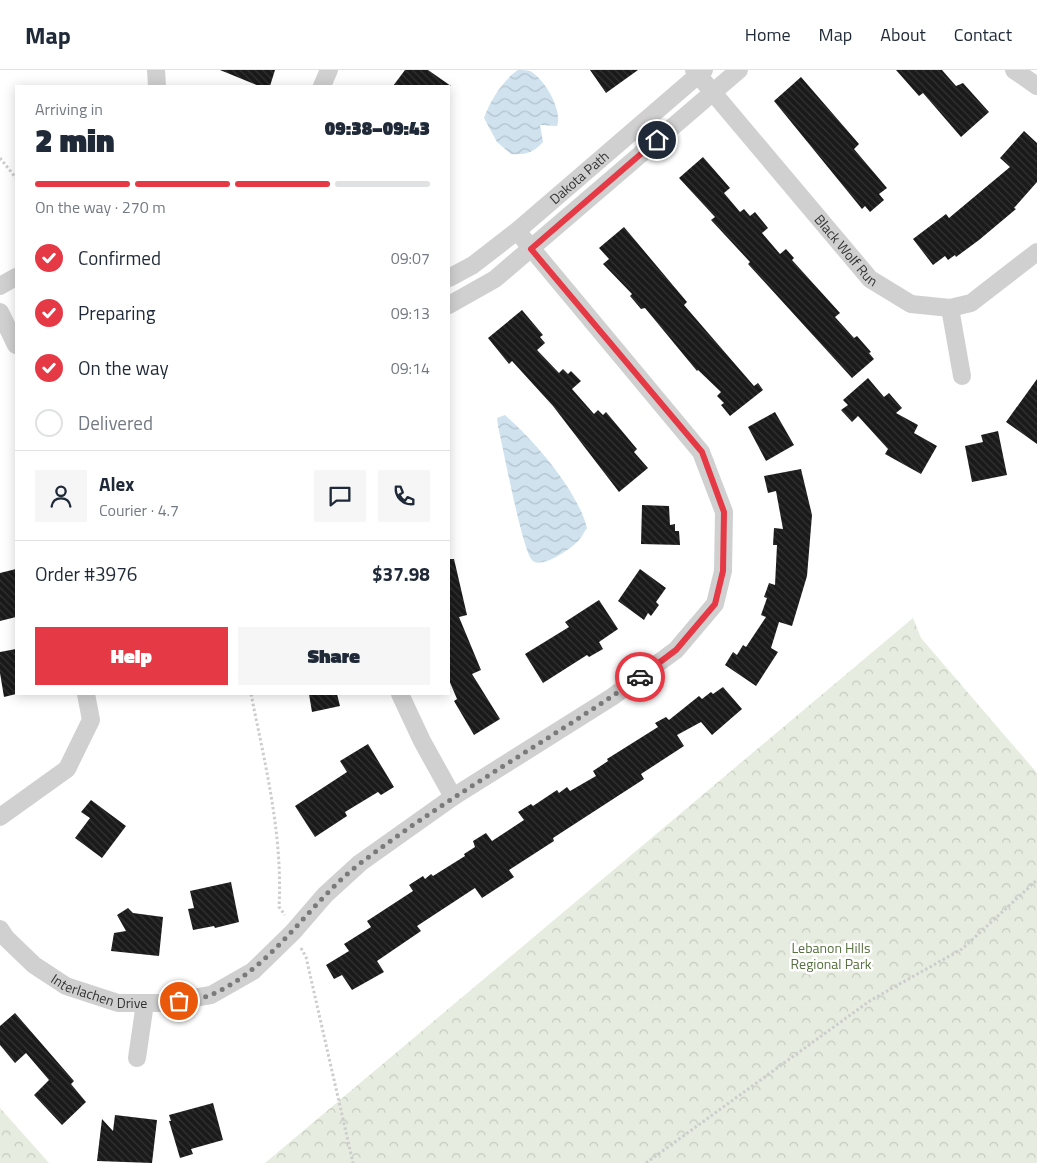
<!DOCTYPE html>
<meta charset="utf-8">
<style>
:root{--surface:#fff;--page:#f6f6f7;--text:#1f2937;--muted:#747a83;--line:#e0e1e3;--accent:#e63946}
body{margin:0;font-family:"Titillium Web",sans-serif;background:var(--page);color:var(--text);height:100vh;display:flex;flex-direction:column;font-size:19px;white-space:nowrap}
*{box-sizing:border-box;margin:0}
p{font-size:16px;color:var(--muted)}
.icon{flex:none;width:28px;height:28px;fill:none;stroke:currentColor;stroke-width:2;stroke-linecap:round;stroke-linejoin:round}
.map{position:relative;flex:1;overflow:hidden}
.panel{position:absolute;left:15px;top:15px;width:435px;height:610px;display:flex;flex-direction:column;background:var(--surface);border-radius:0px;box-shadow:0 2px 12px #0003}
.panel>*{flex:none}
.pin{position:absolute;display:grid;place-items:center;width:42px;height:42px;color:#fff;margin:-21px;border:2px solid #fff;border-radius:50%;box-shadow:0 1px 5px #0007}
.courier{position:absolute;display:grid;place-items:center;width:50px;height:50px;margin:-25px;border:4px solid #e63946;border-radius:50%;background:#fff;color:#222;box-shadow:0 1px 6px #0007}
.overview em{font-style:normal;font-weight:800}
.overview div{display:flex;flex-direction:column-reverse}
.overview{display:flex;align-items:center;justify-content:space-between;height:85px;padding:0 20px}
h1{font-size:32px;font-weight:800;line-height:38px}
.bar{display:grid;grid-template-columns:repeat(4,1fr);gap:8px 5px;align-content:center;height:60px;padding:0 20px}
.bar i{height:6px;border-radius:4px;background:var(--line)}
.bar .current{background:var(--accent)}
.bar p{grid-column:span 4}
.line{display:flex;align-items:center;gap:12px;padding:0 20px;border-top:1px solid var(--line)}
.line div{flex:1}
.round{display:grid;place-items:center;flex:none;width:52px;height:52px;border-radius:0px;background:var(--page)}
ol{padding:0 20px;list-style:none}
li{display:flex;align-items:center;gap:15px;height:55px}
li p{margin-inline-start:auto}
li .icon{padding:5px;border-radius:50%;background:var(--accent);color:#fff;stroke-width:4}
li:last-child{color:var(--muted)}
li i{width:28px;height:28px;border:2px solid var(--line);border-radius:50%}
.button{display:flex;gap:10px;margin-top:auto;padding:10px 20px}
.button a{flex:1;height:58px;border-radius:0px;background:var(--accent);color:#fff;font-size:20px;font-weight:800;line-height:58px;text-align:center}
.button a+a{background:var(--page);color:var(--text)}
header{display:flex;align-items:center;gap:30px;box-sizing:border-box;height:70px;padding:0 25px;background:var(--surface);border-bottom:1px solid var(--line)}
header strong{font-size:24px}
nav{display:flex;gap:28px;margin-inline-start:auto;font-size:18px}
.map>svg:first-child{display:block}
</style>
<header>
<strong>Map</strong>
<nav><a>Home</a><a>Map</a><a>About</a><a>Contact</a></nav>
</header>
<div class="map">
<svg width="1037" height="1093" viewBox="0 0 1037 1093">
<defs>
<pattern id="forest-crowns" width="20" height="18" patternUnits="userSpaceOnUse" patternTransform="scale(1.25)"><rect width="20" height="18" fill="#e6ecdf"/><path d="M2 6a3 3 0 1 1 6 0M12 15a3 3 0 1 1 6 0" fill="none" stroke="#c6cbc0"/></pattern>
<pattern id="water-waves" width="16" height="10" patternUnits="userSpaceOnUse" patternTransform="scale(1.25)"><rect width="16" height="10" fill="#cfe2ee"/><path d="M0 5q4-4 8 0t8 0" fill="none" stroke="#b2c2cd"/></pattern>
<pattern id="building-back-hatch" width="6" height="6" patternUnits="userSpaceOnUse" patternTransform="scale(1.25)"><rect width="6" height="6" fill="#1a1a1a"/><path d="M-1 5l2 2M0 0l6 6M5-1l2 2" fill="none" stroke="#333"/></pattern>
</defs>
<rect width="100%" height="100%" fill="#fff"/>
<path fill="url(#forest-crowns)" d="M 913,548 L 921,568 L 1037,703 L 1037,1093 L 265,1093 Z
M 0,1038 L 49,1093 L 0,1093 Z"/>
<path fill="url(#water-waves)" d="M 518,0 C 522,0 527,0 530,1 C 545,9 563,41 557,56 L 540,55 L 543,72 C 533,83 525,85 511,84 L 497,72 L 484,48 C 490,31 503,10 518,0 Z
M 505,345 C 534,370 578,421 587,458 C 584,462 581,468 578,471 C 571,479 540,500 532,490 C 522,479 503,377 498,356 L 497,348 Z"/>
<path fill="url(#building-back-hatch)" d="M 220,0 L 275,0 L 270,16 L 259,16 Z
M 405,0 L 428,0 L 451,16 L 393,16 Z
M 590,0 L 638,0 L 606,23 Z
M 896,0 L 942,0 L 956,16 L 963,13 L 989,42 L 961,67 L 923,23 L 919,26 Z
M 801,7 L 859,74 L 854,79 L 887,118 L 879,124 L 884,130 L 870,142 L 865,136 L 862,139 L 774,31 Z
M 1024,61 L 1037,73 L 1037,112 L 1014,138 L 1016,139 L 979,170 L 956,187 L 955,185 L 948,190 L 945,186 L 933,195 L 913,169 L 946,144 L 949,148 L 1010,97 L 1000,88 Z
M 703,87 L 730,118 L 724,123 L 740,142 L 744,139 L 750,146 L 755,142 L 768,158 L 762,163 L 780,184 L 786,179 L 794,188 L 792,190 L 840,243 L 835,247 L 854,268 L 857,266 L 871,282 L 869,283 L 874,289 L 852,308 L 748,194 L 750,192 L 711,150 L 715,147 L 679,108 Z
M 624,157 L 687,232 L 684,235 L 754,316 L 758,313 L 763,320 L 730,346 L 721,335 L 724,333 L 717,326 L 721,322 L 698,300 L 697,301 L 645,238 L 641,239 L 630,226 L 632,224 L 603,194 L 609,189 L 599,178 Z
M 522,240 L 543,265 L 540,267 L 545,273 L 537,280 L 559,303 L 563,299 L 568,304 L 571,301 L 581,311 L 572,319 L 594,344 L 598,340 L 603,345 L 606,342 L 637,379 L 634,382 L 648,398 L 619,422 L 553,336 L 512,291 L 509,294 L 488,268 Z
M 868,308 L 884,327 L 889,323 L 902,338 L 896,343 L 918,355 L 914,363 L 937,376 L 921,404 L 885,384 L 888,379 L 858,346 L 852,352 L 841,340 L 848,335 L 843,330 Z
M 1037,309 L 1037,374 L 1006,352 Z
M 775,342 L 794,375 L 766,391 L 748,357 Z
M 998,361 L 1007,405 L 972,412 L 965,376 L 983,372 L 981,365 Z
M 801,399 L 812,445 L 807,506 L 792,556 L 779,552 L 771,578 L 778,582 L 756,616 L 725,595 L 733,582 L 737,585 L 743,575 L 746,577 L 766,547 L 761,545 L 767,528 L 764,527 L 769,513 L 775,515 L 777,475 L 773,475 L 774,458 L 783,459 L 776,421 L 768,423 L 764,406 Z
M 642,435 L 669,436 L 670,455 L 675,454 L 675,461 L 679,461 L 680,475 L 641,474 Z
M 449,489 L 454,489 L 467,545 L 459,547 L 481,600 L 472,604 L 500,649 L 474,665 L 454,631 L 457,629 L 449,610 Z
M 16,499 L 16,547 L 0,551 L 0,503 Z
M 640,499 L 666,518 L 656,532 L 659,535 L 651,546 L 648,543 L 644,550 L 618,531 Z
M 599,530 L 618,559 L 599,572 L 603,579 L 589,587 L 587,585 L 543,613 L 525,584 L 569,557 L 565,552 Z
M 16,579 L 16,624 L 4,627 L 0,603 L 0,582 Z
M 723,617 L 742,639 L 712,665 L 701,652 L 677,665 L 684,676 L 641,704 L 644,709 L 553,768 L 554,771 L 509,800 L 514,807 L 482,828 L 475,818 L 417,856 L 421,861 L 377,891 L 384,902 L 352,920 L 342,905 L 334,909 L 326,895 L 349,881 L 344,874 L 371,857 L 367,851 L 413,821 L 409,815 L 423,806 L 425,809 L 431,804 L 433,806 L 465,786 L 464,784 L 475,777 L 473,771 L 486,763 L 492,771 L 524,750 L 518,742 L 531,734 L 533,736 L 557,720 L 559,723 L 567,717 L 570,721 L 596,706 L 593,701 L 608,691 L 607,689 L 658,657 L 655,653 L 666,647 L 669,650 L 699,626 L 702,629 L 711,622 L 713,624 Z
M 309,624 L 337,624 L 340,636 L 312,642 Z
M 368,674 L 394,717 L 381,725 L 378,722 L 345,742 L 347,746 L 315,767 L 295,736 L 347,702 L 340,691 Z
M 91,730 L 126,756 L 102,788 L 75,768 L 90,748 L 81,742 Z
M 231,812 L 239,852 L 215,858 L 214,856 L 193,860 L 188,839 L 194,838 L 190,821 Z
M 128,838 L 133,843 L 163,847 L 159,886 L 111,881 L 114,863 L 126,861 L 117,845 Z
M 15,943 L 74,1011 L 71,1014 L 86,1032 L 62,1055 L 34,1025 L 49,1010 L 26,983 L 15,993 L 0,975 L 0,956 Z
M 213,1033 L 223,1070 L 191,1079 L 193,1084 L 180,1088 L 169,1051 L 171,1051 L 169,1045 Z
M 115,1045 L 157,1050 L 152,1093 L 97,1091 L 102,1049 L 113,1061 Z"/>
<g fill="none" stroke-linecap="round" stroke-linejoin="round">
<path stroke="#cdcdcd" stroke-width="3" stroke-dasharray="2.5 2.5" stroke-linecap="butt" d="M 0,88 L 16,108
M 251,624 C 265,694 283,765 279,837 L 285,845
M 301,878 L 306,887 L 353,1093
M 646,1093 L 871,930 L 962,879 L 1037,810"/>
<g stroke="#d0d0d0" stroke-width="18">
<path d="M 156,0 L 157,16"/>
<path id="s1" d="M 694,0 L 870,209 L 911,234 L 950,238 L 971,233 L 1037,182"/>
<path d="M 1014,0 L 1037,16"/>
<path d="M 322,16 L 329,0"/>
<path id="s2" d="M 449,208 L 473,195 L 517,161 L 704,0"/>
<path d="M 0,216 L 16,207"/>
<path d="M 449,235 L 495,209 L 739,0"/>
<path d="M 950,238 L 962,306"/>
<path d="M 0,242 L 16,275"/>
<path d="M 400,624 L 422,671 L 453,727"/>
<path d="M 0,747 L 67,699 L 91,650 L 86,624"/>
<path id="s3" d="M 0,859 L 6,868 L 34,895 L 66,916 L 118,933 L 163,933 L 211,925 L 253,901 L 293,862 L 325,825 L 360,793 L 453,727 L 612,627 L 676,580 L 715,534 L 723,501 L 724,442 L 701,382 L 517,161"/>
<path d="M 137,988 L 145,933"/>
</g>
</g>
<g fill="none" stroke-linecap="round" stroke-linejoin="round">
<path stroke="#7a7a7a" stroke-width="5" stroke-dasharray="0 9" d="M 179,931 C 190,929 203,929 213,924 C 276,895 308,833 362,792 C 451,724 549,671 640,607"/>
<path stroke="#e63946" stroke-width="6" d="M 640,607 L 676,580 L 715,534 L 723,501 L 724,442 L 702,382 L 531,179 L 657,70"/>
</g>
<g text-anchor="middle" stroke-width="5" stroke-linejoin="round" paint-order="stroke">
<g font-size="14" fill="#333" stroke="#fff">
<text dy="5" stroke="none"><textPath href="#s2" startOffset="165">Dakota Path</textPath></text>
<text dy="5" stroke="none"><textPath href="#s1" startOffset="236">Black Wolf Run</textPath></text>
<text dy="5" stroke="none"><textPath href="#s3" startOffset="122">Interlachen Drive</textPath></text>
</g>
<g font-size="14" fill="#56703f" stroke="#fff">
<text x="831" y="883">Lebanon Hills<tspan x="831" dy="16">Regional Park</tspan></text>
</g>
</g>
</svg>
<div class="pin" style="left:179px;top:931px;background:#ea580c"><svg class="icon" aria-label="bag" viewBox="0 0 24 24"><path d="M5 8h14l-1 12H6zM9 8a3 3 0 0 1 6 0"/></svg></div>
<div class="pin" style="left:657px;top:70px;background:#1f2937"><svg class="icon" aria-label="home" viewBox="0 0 24 24"><path d="M3 11l9-7 9 7M6 9v11h12V9"/></svg></div>
<div class="courier" style="left:640px;top:607px"><svg class="icon" aria-label="car" viewBox="0 0 24 24"><path d="M5 17H2v-5l4-1 3-4h7l3 4 3 1v5h-3M9 17h6M6 11h13"/><circle cx="7" cy="17" r="2"/><circle cx="17" cy="17" r="2"/></svg></div>
<section class="panel">
<div class="overview"><div><h1>2 min</h1><p>Arriving in</p></div><em>09:38–09:43</em></div>
<div class="bar"><i class="current"></i><i class="current"></i><i class="current"></i><i></i><p>On the way · 270 m</p></div>
<ol>
<li><svg class="icon" aria-label="check" viewBox="0 0 24 24"><path d="M5 12l5 5 9-10"/></svg>Confirmed<p>09:07</p></li>
<li><svg class="icon" aria-label="check" viewBox="0 0 24 24"><path d="M5 12l5 5 9-10"/></svg>Preparing<p>09:13</p></li>
<li><svg class="icon" aria-label="check" viewBox="0 0 24 24"><path d="M5 12l5 5 9-10"/></svg>On the way<p>09:14</p></li>
<li><i></i>Delivered</li>
</ol>
<div class="line" style="height:90px"><a class="round"><svg class="icon" aria-label="person" viewBox="0 0 24 24"><circle cx="12" cy="8" r="4"/><path d="M4 21q1-7 8-7t8 7"/></svg></a><div><b>Alex</b><p>Courier · 4.7</p></div><a class="round"><svg class="icon" aria-label="chat" viewBox="0 0 24 24"><path d="M4 5h16v11H9l-5 4z"/></svg></a><a class="round"><svg class="icon" aria-label="phone" viewBox="0 0 24 24"><path d="M5 4h4l2 5-3 2q2 4 5 5l2-3 5 2v4C11 20 4 13 5 4z"/></svg></a></div>
<div class="line" style="height:65px"><div>Order #3976</div><b>$37.98</b></div>
<div class="button"><a>Help</a><a>Share</a></div>
</section>
</div>
